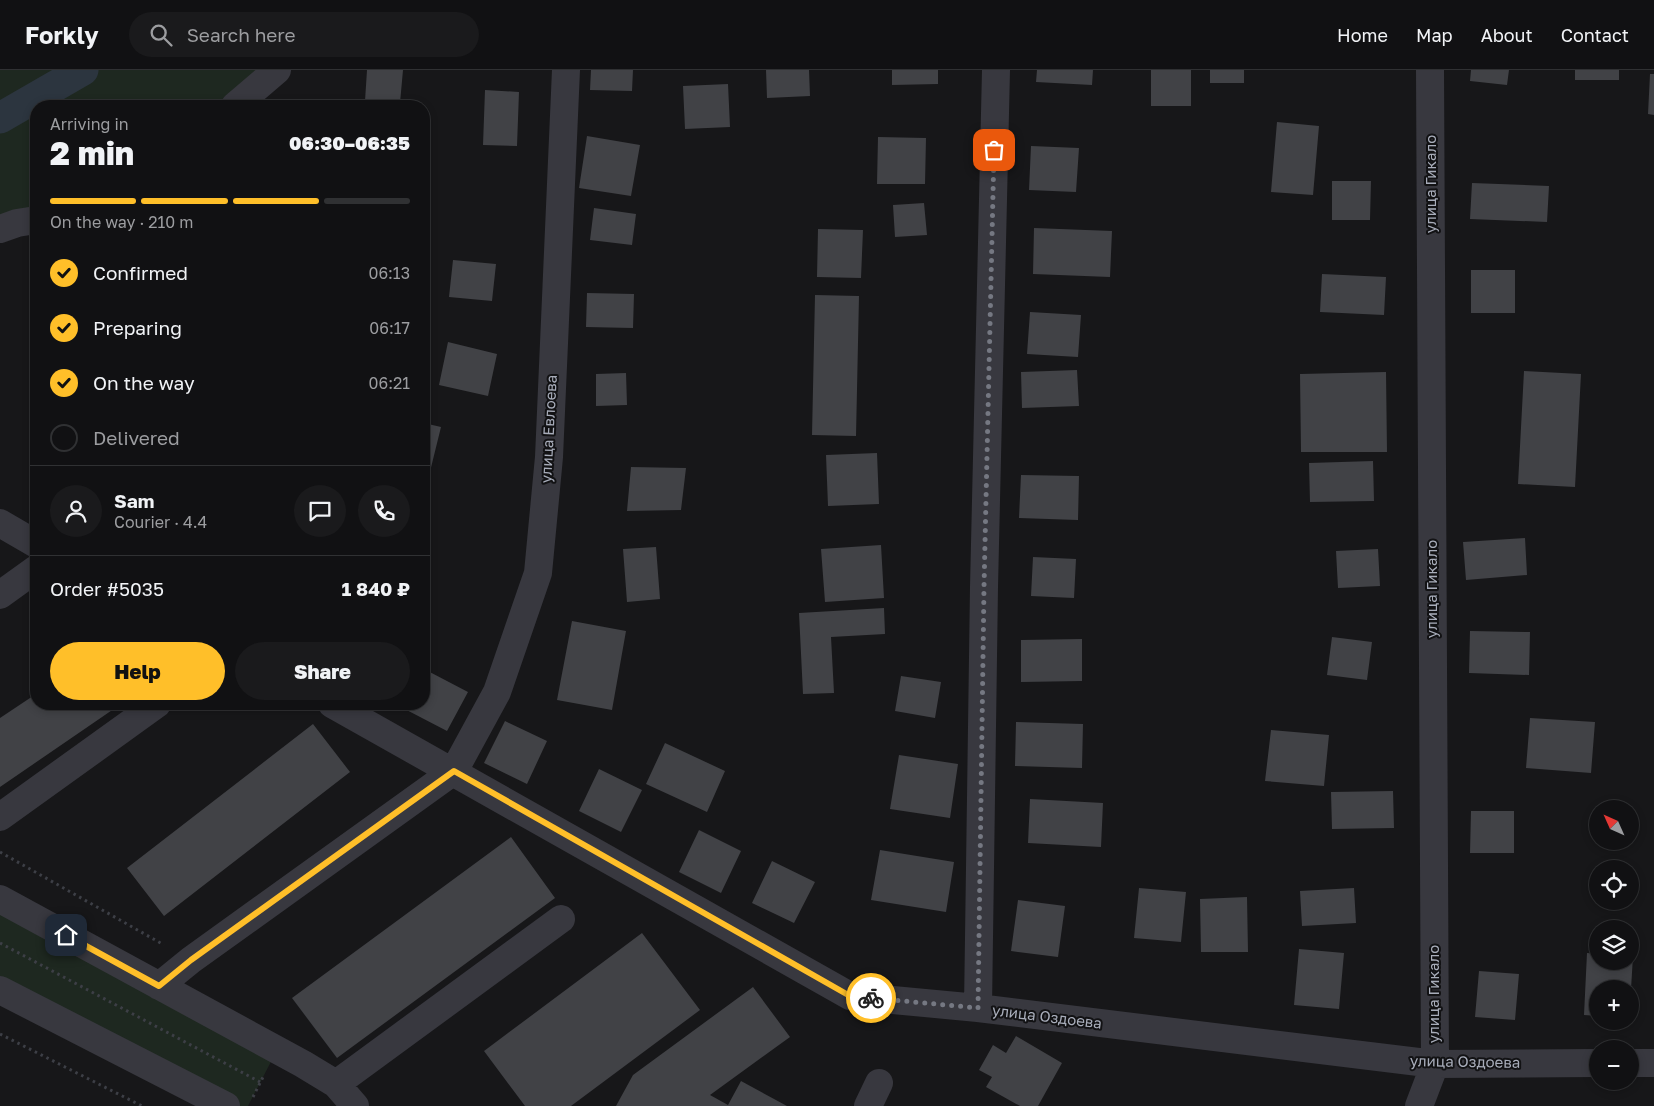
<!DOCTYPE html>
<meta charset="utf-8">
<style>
:root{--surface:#111113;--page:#1a1a1c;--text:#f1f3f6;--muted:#9c9da0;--line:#303133;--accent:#ffbf29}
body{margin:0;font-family:"Golos Text",sans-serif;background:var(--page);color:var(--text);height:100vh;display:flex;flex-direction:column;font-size:19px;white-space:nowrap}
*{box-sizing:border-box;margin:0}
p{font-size:16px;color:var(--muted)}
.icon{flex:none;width:28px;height:28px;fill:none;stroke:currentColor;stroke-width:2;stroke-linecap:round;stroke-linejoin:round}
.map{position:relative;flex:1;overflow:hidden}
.details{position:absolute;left:30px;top:30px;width:400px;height:610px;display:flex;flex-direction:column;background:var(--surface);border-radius:20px;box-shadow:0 2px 8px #0003,0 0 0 1px var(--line)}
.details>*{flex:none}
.needle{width:32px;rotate:315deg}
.buttons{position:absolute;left:1589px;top:730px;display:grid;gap:10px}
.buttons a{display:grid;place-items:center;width:50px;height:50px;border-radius:50%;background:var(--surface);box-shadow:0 2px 8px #0003,0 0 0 1px var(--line);font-size:25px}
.pin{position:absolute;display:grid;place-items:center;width:42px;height:42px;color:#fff;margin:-21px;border-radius:10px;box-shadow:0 2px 8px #0006}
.courier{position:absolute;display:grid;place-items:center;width:50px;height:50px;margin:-25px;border:4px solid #ffbf29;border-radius:50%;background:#fff;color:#222;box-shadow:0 1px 6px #0007}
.summary em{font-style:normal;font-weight:800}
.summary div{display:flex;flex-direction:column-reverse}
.summary{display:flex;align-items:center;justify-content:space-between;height:85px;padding:0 20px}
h1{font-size:32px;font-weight:800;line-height:38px}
.bar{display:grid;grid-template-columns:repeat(4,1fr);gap:8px 5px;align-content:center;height:60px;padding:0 20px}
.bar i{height:6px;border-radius:4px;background:var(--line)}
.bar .on{background:var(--accent)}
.bar p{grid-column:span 4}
.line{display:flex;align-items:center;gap:12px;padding:0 20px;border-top:1px solid var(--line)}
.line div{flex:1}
.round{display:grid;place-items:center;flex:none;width:52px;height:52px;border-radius:26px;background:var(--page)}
ol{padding:0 20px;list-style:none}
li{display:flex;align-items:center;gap:15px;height:55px}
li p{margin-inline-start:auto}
li .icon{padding:5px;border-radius:50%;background:var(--accent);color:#111;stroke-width:4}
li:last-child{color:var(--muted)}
li i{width:28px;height:28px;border:2px solid var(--line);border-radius:50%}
.cta{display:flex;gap:10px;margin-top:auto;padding:10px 20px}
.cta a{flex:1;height:58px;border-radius:30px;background:var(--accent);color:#111;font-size:20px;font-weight:800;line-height:58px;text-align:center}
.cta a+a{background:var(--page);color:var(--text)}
header{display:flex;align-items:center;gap:30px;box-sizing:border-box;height:70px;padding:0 25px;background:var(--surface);border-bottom:1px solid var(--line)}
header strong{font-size:24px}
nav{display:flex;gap:28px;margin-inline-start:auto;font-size:18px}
.search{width:350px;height:45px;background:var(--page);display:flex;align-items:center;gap:12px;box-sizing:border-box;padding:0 18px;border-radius:28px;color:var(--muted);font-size:19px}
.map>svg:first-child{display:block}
</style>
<header>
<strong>Forkly</strong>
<div class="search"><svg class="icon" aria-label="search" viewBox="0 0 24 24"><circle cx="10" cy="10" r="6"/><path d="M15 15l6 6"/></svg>Search here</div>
<nav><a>Home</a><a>Map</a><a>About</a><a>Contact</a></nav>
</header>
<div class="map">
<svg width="1654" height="1036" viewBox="0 0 1654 1036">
<rect width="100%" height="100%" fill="#171719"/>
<path fill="#1e2820" d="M 0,0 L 277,0 L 235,36 L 36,36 L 36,150 L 0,159 Z
M 0,829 L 277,980 L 248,1036 L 226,1036 L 0,920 Z"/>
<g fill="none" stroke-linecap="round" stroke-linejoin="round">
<path stroke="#2c353f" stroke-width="31" d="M 0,48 L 83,0"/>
</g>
<path fill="#414246" d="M 367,0 L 403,0 L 400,33 L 365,31 Z
M 591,0 L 633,0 L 632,21 L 590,20 Z
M 766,0 L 809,0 L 810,26 L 767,28 Z
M 892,0 L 938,0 L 938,14 L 892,15 Z
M 1037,0 L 1093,0 L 1092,15 L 1036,12 Z
M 1151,0 L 1191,0 L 1191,36 L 1151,36 Z
M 1210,0 L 1244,0 L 1244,13 L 1210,13 Z
M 1471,0 L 1509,0 L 1507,15 L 1470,11 Z
M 1575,0 L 1619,0 L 1619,10 L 1575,10 Z
M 1650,4 L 1654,4 L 1654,45 L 1648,44 Z
M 728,14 L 730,57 L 685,59 L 683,16 Z
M 485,20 L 519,22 L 517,76 L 483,75 Z
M 1277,52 L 1319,56 L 1313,125 L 1271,122 Z
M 587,66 L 640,75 L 631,126 L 579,118 Z
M 878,67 L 926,68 L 925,114 L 877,114 Z
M 1031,76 L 1079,78 L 1076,122 L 1029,120 Z
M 1332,111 L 1371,111 L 1370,150 L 1332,150 Z
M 1472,113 L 1549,116 L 1547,152 L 1470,149 Z
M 924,133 L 927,165 L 895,167 L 893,135 Z
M 594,138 L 636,144 L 632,175 L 590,170 Z
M 1034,158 L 1112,161 L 1110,207 L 1033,204 Z
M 818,159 L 863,160 L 861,208 L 817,207 Z
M 453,190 L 496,194 L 492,231 L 449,227 Z
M 1471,200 L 1515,200 L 1515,243 L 1471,243 Z
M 1322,204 L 1386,207 L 1384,245 L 1320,242 Z
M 587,223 L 634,224 L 633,258 L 586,257 Z
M 815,225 L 859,226 L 856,366 L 812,365 Z
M 1030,242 L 1081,245 L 1078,287 L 1027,284 Z
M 448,272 L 497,284 L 488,326 L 439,315 Z
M 1077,300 L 1079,336 L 1022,338 L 1021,302 Z
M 1524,301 L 1581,304 L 1575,417 L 1518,414 Z
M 1386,302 L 1387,382 L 1301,382 L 1300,304 Z
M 626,303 L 627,335 L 596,336 L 596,304 Z
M 424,353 L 441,357 L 424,426 Z
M 877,383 L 879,434 L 828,436 L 826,385 Z
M 1373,391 L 1374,431 L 1310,432 L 1309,393 Z
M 631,397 L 686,398 L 681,440 L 627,441 Z
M 1021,405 L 1079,406 L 1078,450 L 1019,448 Z
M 1525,468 L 1527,505 L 1466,510 L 1463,472 Z
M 881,475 L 884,528 L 825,532 L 821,479 Z
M 656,477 L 660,529 L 627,532 L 623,479 Z
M 1378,479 L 1380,516 L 1338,518 L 1336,481 Z
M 1033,487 L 1076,489 L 1074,528 L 1031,526 Z
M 884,538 L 885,564 L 831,567 L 834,623 L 803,624 L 799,543 Z
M 572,551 L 626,561 L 612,640 L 557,630 Z
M 1470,561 L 1530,562 L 1529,605 L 1469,603 Z
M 1332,567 L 1372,572 L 1367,610 L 1327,605 Z
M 1082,569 L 1082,611 L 1021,612 L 1021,570 Z
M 424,599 L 468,622 L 447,661 L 397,635 L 398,634 L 424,634 Z
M 901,606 L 941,612 L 935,648 L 895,641 Z
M 36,624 L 36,634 L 121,634 L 0,717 L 0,648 Z
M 1530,648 L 1595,652 L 1591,703 L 1526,698 Z
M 505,651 L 547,671 L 527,714 L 484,693 Z
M 1016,652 L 1083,654 L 1082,698 L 1015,696 Z
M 313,654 L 350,702 L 164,846 L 127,798 Z
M 1271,660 L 1329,665 L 1324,716 L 1265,711 Z
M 665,673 L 725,701 L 707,742 L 646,714 Z
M 899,685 L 958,694 L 950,748 L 890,739 Z
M 599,699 L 642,720 L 621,762 L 579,741 Z
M 1393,721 L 1394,758 L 1332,759 L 1331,722 Z
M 1030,729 L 1103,733 L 1101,777 L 1028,773 Z
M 1471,741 L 1514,741 L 1514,783 L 1470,783 Z
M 699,760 L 741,781 L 721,823 L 679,802 Z
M 511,767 L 555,828 L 337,988 L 292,928 Z
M 880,780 L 954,792 L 946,842 L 871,830 Z
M 772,791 L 815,812 L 794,853 L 752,833 Z
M 1139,818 L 1186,822 L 1181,872 L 1134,868 Z
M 1354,818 L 1356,853 L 1302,856 L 1300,821 Z
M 1247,827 L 1248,882 L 1201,882 L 1200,829 Z
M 1018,830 L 1065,836 L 1058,887 L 1011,881 Z
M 642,863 L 700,940 L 571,1036 L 525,1036 L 484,981 Z
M 1299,879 L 1344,883 L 1339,939 L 1294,935 Z
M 1587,883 L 1598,884 L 1598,891 L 1630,891 L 1630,885 L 1633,886 L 1631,919 L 1598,919 L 1598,946 L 1584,945 Z
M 1479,901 L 1519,904 L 1515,950 L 1475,947 Z
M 753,917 L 790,967 L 710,1025 L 728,1035 L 741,1011 L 787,1036 L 616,1036 L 633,1005 Z
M 1016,966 L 1062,993 L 1038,1036 L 1020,1036 L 986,1017 L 992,1007 L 979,1000 L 993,975 L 1006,983 Z"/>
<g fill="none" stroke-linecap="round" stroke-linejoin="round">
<path stroke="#3d3f46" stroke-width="3" stroke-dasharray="2.5 4" stroke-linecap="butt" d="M 0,782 L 164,875
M 0,873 L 260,1012
M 0,964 L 142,1036
M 253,1027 L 264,1005"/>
<path stroke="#38383f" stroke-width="28" d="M 235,36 L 277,0
M 0,159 L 17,153 L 36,150
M 0,453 L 36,474
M 0,525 L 36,499
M 332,634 L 850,926 L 978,938 L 1435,994 L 1598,993
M 0,747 L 157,634
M 0,829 L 303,994 L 336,1014 L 355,1036
M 159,916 L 191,890 L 454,701 L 497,622 L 538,503 L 549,387 L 566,0
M 0,920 L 226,1036
M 978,938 L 984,517 L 996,0
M 1630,993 L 1654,993
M 336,1014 L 561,849
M 868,1036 L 879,1013
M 1419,1036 L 1435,994 L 1430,0"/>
</g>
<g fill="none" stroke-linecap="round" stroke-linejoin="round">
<path stroke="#757882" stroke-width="5" stroke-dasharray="0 9" d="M 871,928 L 978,938 L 984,517 L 994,80"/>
<path stroke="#ffbf29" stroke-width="6" d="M 66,865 L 159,916 L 191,890 L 454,701 L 850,926 L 871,928"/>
</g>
<g text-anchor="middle" stroke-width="4" stroke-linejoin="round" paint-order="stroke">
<g font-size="15" fill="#a8adba" stroke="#121214">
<text transform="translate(1431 114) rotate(-90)" y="5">улица Гикало</text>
<text transform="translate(549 359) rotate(-87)" y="5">улица Евлоева</text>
<text transform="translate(1432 519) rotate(-90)" y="5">улица Гикало</text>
<text transform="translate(1434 924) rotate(-90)" y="5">улица Гикало</text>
<text transform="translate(1047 947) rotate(7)" y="5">улица Оздоева</text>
<text transform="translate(1465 992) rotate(1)" y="5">улица Оздоева</text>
</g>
</g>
</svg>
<div class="buttons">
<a><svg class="needle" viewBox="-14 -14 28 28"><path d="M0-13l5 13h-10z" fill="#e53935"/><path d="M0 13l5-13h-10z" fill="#9c9da0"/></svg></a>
<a><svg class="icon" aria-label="locate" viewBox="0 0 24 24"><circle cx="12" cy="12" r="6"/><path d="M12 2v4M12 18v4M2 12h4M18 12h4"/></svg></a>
<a><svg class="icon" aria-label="layers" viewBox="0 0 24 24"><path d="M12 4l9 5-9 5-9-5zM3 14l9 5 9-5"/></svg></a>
<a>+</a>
<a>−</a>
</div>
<div class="pin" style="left:994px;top:80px;background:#ea580c"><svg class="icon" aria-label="bag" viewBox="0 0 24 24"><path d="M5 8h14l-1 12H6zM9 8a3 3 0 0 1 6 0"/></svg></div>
<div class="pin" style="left:66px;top:865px;background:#1f2937"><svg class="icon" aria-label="home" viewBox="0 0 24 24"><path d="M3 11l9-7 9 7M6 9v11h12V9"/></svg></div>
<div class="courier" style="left:871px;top:928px"><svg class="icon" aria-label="bike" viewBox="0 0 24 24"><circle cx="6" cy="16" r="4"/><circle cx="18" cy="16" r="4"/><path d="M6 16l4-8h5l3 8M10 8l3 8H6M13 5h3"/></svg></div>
<section class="details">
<div class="summary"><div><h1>2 min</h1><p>Arriving in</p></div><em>06:30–06:35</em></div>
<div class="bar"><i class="on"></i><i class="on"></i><i class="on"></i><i></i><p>On the way · 210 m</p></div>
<ol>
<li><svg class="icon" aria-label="check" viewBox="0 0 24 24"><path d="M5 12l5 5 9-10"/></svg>Confirmed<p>06:13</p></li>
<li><svg class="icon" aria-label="check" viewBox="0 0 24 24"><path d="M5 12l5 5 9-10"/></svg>Preparing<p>06:17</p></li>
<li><svg class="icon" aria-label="check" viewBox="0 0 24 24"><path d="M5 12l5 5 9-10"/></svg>On the way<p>06:21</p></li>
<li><i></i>Delivered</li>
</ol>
<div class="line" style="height:90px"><a class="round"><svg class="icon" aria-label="person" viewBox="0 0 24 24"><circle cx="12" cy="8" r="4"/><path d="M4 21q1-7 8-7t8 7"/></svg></a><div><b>Sam</b><p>Courier · 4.4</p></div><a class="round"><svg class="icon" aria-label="chat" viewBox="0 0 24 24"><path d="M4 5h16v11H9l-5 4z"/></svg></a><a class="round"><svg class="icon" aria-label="phone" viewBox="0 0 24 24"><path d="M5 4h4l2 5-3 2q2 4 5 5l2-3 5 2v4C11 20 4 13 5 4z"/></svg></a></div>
<div class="line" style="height:65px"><div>Order #5035</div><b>1 840 ₽</b></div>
<div class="cta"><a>Help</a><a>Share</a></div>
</section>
</div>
